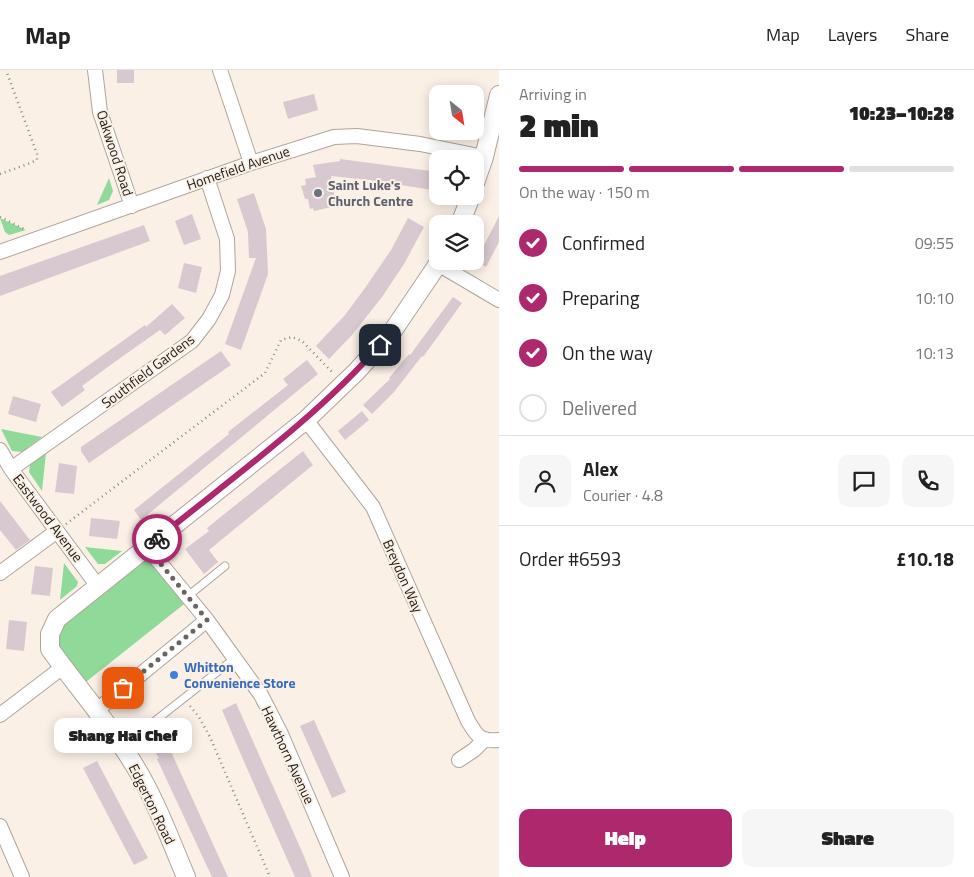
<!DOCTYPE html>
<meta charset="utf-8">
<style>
:root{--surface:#fff;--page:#f6f6f6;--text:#222;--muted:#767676;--line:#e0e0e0;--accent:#ae286e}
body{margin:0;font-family:"Titillium Web",sans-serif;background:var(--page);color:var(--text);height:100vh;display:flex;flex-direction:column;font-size:19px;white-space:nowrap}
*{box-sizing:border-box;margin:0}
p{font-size:16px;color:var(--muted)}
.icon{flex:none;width:28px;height:28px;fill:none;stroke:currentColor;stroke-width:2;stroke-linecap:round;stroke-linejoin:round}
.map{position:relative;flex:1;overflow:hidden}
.sheet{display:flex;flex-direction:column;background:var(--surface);width:475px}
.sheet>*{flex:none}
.needle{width:32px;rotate:150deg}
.fabs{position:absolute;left:429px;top:15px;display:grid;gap:10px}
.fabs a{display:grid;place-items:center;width:55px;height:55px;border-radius:10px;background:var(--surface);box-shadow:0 2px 12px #0003;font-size:25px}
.pin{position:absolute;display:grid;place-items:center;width:42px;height:42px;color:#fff;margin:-21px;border-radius:10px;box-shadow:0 2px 8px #0006}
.courier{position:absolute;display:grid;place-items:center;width:50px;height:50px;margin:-25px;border:4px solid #ae286e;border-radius:50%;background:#fff;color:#222;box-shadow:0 1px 6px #0007}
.bubble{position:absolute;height:35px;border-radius:10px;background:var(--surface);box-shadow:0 2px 12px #0003;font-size:16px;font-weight:800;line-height:35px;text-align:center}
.headline em{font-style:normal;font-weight:800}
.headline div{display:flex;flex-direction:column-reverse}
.headline{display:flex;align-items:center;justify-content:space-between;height:85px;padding:0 20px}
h1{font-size:32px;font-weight:800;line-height:38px}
.bar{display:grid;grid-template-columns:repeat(4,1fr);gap:8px 5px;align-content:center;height:60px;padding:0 20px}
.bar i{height:6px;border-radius:4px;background:var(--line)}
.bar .selected{background:var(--accent)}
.bar p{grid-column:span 4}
.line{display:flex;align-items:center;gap:12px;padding:0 20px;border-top:1px solid var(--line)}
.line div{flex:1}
.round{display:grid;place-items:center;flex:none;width:52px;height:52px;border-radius:10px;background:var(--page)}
ol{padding:0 20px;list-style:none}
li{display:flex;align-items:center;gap:15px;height:55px}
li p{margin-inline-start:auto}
li .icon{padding:5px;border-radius:50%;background:var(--accent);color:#fff;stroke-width:4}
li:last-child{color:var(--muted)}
li i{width:28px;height:28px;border:2px solid var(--line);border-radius:50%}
.action{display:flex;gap:10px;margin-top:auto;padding:10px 20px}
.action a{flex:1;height:58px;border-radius:10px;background:var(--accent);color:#fff;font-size:20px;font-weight:800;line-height:58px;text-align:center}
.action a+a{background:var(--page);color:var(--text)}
header{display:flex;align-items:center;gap:30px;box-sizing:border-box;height:70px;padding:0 25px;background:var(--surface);border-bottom:1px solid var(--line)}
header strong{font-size:24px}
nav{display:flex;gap:28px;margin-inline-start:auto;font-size:18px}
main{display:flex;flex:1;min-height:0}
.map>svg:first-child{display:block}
</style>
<header>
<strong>Map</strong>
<nav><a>Map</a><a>Layers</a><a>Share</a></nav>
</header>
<main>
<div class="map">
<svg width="499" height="807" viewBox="0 0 499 807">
<rect width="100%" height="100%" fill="#fbf0e6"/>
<path fill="#8fda99" d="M 109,108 L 113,121 L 109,130 L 97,135 Z
M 0,148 L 26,160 L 9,165 L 5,162 Z
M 1,359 L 42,367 L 22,382 L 12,381 Z
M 46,383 L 42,421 L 29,402 L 30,395 Z
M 85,477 L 122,481 L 105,494 L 98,494 Z
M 148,481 L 188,531 L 82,615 L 55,579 L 61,551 Z
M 64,493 L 78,512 L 77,516 L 60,530 Z"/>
<path fill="#d7c9cf" d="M 117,0 L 134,0 L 134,13 L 117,13 Z
M 314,24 L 318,40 L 288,49 L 283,32 Z
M 340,89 L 438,102 L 438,121 L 370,110 L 331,106 L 336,136 L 314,141 L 313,138 L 310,139 L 308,129 L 305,129 L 301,116 L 306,115 L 305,109 L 316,107 L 313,95 L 340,91 Z
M 254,123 L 266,159 L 268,204 L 241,280 L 225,274 L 256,188 L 249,188 L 248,162 L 237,129 Z
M 192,144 L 201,169 L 184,175 L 175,151 Z
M 499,146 L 499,172 L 486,197 L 476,191 Z
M 408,148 L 424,157 L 404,194 L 382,227 L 352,265 L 329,289 L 316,276 L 345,245 L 365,218 L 391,180 Z
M 144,155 L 150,171 L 0,226 L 0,206 Z
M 184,193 L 202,197 L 196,223 L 178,218 Z
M 453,227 L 462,233 L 423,287 L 422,286 L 394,322 L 372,344 L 363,335 L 390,309 L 389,308 L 409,284 L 410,285 Z
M 172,234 L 185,248 L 165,265 L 160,260 L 116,291 L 82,316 L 85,320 L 62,337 L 51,322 L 145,255 L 146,257 Z
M 221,281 L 231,295 L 89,393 L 81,381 L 81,377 Z
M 307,290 L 318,304 L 141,450 L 134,440 L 229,364 L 228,362 L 288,315 L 283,309 Z
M 13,326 L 41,334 L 36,352 L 8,344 Z
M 362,341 L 369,350 L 345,370 L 338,361 Z
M 303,381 L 313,395 L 209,480 L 218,492 L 204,504 L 185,479 L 209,461 L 207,458 Z
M 59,393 L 77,396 L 74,424 L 55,422 Z
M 0,431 L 30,470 L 16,480 L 0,460 Z
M 91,448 L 120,451 L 117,469 L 89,466 Z
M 35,496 L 53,498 L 50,526 L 31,524 Z
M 9,550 L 27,552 L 24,581 L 6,579 Z
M 236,633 L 304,786 L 312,807 L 295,807 L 242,687 L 222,640 Z
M 314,650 L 346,722 L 332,728 L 300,656 Z
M 159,655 L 171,673 L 168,675 L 228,807 L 212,807 L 157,689 L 159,688 L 144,666 Z
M 97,691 L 148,788 L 134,795 L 83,698 Z"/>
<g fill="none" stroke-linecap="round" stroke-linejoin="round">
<g stroke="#aea49a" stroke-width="9">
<path id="service" d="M 188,526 L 225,496
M 123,676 L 235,588"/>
</g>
<g stroke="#aea49a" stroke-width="16">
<path id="minor" d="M 95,0 L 100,42 L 132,136
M 220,0 L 251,93
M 0,182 L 251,93 L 334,67 L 357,66 L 420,74 L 484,87
M 438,194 L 499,230
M 306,350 L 373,437 L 468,651 C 477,666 480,672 499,670
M 0,380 L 11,399 L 97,515
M 11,399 L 192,271 L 209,249 L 222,225 L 228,201 L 227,169 L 207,108
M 147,477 L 207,550 L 261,625 L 281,664 L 342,807
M 0,503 L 57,461
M 96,641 L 207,550
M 0,645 L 63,597
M 459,690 L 474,680 L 485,669
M 0,756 L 22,807"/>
</g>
<g stroke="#aea49a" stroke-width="20">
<path id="tertiary" d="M 475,113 L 484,87 L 499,25
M 460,154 L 471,126
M 186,807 C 170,769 155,728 133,693 C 109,653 77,617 50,579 L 50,564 L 57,549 L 306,350 L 357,301 L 392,262 L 440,191"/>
</g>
<path stroke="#8f8780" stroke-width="2.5" stroke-dasharray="1 4" stroke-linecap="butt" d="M 0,104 L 28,94 L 37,90 L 37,84 L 6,0
M 0,147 L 24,159
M 66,454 L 265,303 L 281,270 L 292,267 L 302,271 L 334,304
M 190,636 L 199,647 L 210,667 L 270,807"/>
<use href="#service" stroke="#fff" stroke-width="7"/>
<use href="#minor" stroke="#fff" stroke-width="14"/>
<use href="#tertiary" stroke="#fff" stroke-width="18"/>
</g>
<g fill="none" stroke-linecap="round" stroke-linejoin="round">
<path stroke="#6a645e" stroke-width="5" stroke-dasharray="0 9" d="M 123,618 L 207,550 L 147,477 L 157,469"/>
<path stroke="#ae286e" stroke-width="6" d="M 157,469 C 233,407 315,349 380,275"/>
</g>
<circle fill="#6b7280" stroke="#fbf0e6" stroke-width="2" cx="318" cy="123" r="5"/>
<circle fill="#3f7fe0" stroke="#fbf0e6" stroke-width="2" cx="174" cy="605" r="5"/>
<g text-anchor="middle" stroke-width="4" stroke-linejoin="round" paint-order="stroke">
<g font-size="14" fill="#1c1814" stroke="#fbf0e6">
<text transform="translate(115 83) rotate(72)" y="5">Oakwood Road</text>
<text transform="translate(238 98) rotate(-19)" y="5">Homefield Avenue</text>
<text transform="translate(148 301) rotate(-37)" y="5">Southfield Gardens</text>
<text transform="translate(48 448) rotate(53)" y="5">Eastwood Avenue</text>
<text transform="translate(403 506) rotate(66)" y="5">Breydon Way</text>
<text transform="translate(288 685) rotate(65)" y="5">Hawthorn Avenue</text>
<text transform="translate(152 734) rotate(64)" y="5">Edgerton Road</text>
</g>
<g font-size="14" font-weight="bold" fill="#5b616d" stroke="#fbf0e6" text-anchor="start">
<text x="328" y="120">Saint Luke's<tspan x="328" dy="16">Church Centre</tspan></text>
</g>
<g font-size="14" font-weight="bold" fill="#366cbe" stroke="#fbf0e6" text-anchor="start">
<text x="184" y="602">Whitton<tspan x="184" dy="16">Convenience Store</tspan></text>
</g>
</g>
</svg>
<div class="fabs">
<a><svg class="needle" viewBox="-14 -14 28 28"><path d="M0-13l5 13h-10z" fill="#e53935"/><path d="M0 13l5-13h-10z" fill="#767676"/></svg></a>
<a><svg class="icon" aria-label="locate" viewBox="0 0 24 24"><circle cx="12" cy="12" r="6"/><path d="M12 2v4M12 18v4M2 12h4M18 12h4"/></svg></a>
<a><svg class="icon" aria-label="layers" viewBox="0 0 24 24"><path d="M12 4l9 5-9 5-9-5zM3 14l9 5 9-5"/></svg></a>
</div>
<div class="pin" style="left:123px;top:618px;background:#ea580c"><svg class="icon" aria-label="bag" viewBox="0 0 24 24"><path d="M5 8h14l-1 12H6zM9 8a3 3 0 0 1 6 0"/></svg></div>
<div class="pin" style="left:380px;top:275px;background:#1f2937"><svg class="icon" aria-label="home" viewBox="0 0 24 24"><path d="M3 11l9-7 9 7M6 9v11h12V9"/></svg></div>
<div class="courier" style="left:157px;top:469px"><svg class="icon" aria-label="bike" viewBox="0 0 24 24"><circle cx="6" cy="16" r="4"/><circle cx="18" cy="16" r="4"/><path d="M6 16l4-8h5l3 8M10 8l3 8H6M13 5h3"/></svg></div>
<div class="bubble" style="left:54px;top:648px;width:138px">Shang Hai Chef</div>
</div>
<section class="sheet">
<div class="headline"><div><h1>2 min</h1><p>Arriving in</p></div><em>10:23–10:28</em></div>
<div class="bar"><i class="selected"></i><i class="selected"></i><i class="selected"></i><i></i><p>On the way · 150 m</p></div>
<ol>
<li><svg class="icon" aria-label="check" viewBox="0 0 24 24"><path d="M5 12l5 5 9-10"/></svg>Confirmed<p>09:55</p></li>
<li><svg class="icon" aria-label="check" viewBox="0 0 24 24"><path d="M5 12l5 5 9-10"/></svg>Preparing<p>10:10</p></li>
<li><svg class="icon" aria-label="check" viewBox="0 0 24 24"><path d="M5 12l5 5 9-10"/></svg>On the way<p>10:13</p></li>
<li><i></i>Delivered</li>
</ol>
<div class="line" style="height:90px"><a class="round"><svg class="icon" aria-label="person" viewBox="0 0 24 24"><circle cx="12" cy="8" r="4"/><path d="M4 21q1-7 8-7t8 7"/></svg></a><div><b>Alex</b><p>Courier · 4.8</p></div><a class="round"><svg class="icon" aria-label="chat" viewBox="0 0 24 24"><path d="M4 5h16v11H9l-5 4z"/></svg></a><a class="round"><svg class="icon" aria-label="phone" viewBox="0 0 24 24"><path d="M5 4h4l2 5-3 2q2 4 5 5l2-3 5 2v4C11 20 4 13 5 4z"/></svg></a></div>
<div class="line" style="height:65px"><div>Order #6593</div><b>£10.18</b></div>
<div class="action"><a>Help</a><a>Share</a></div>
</section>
</main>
